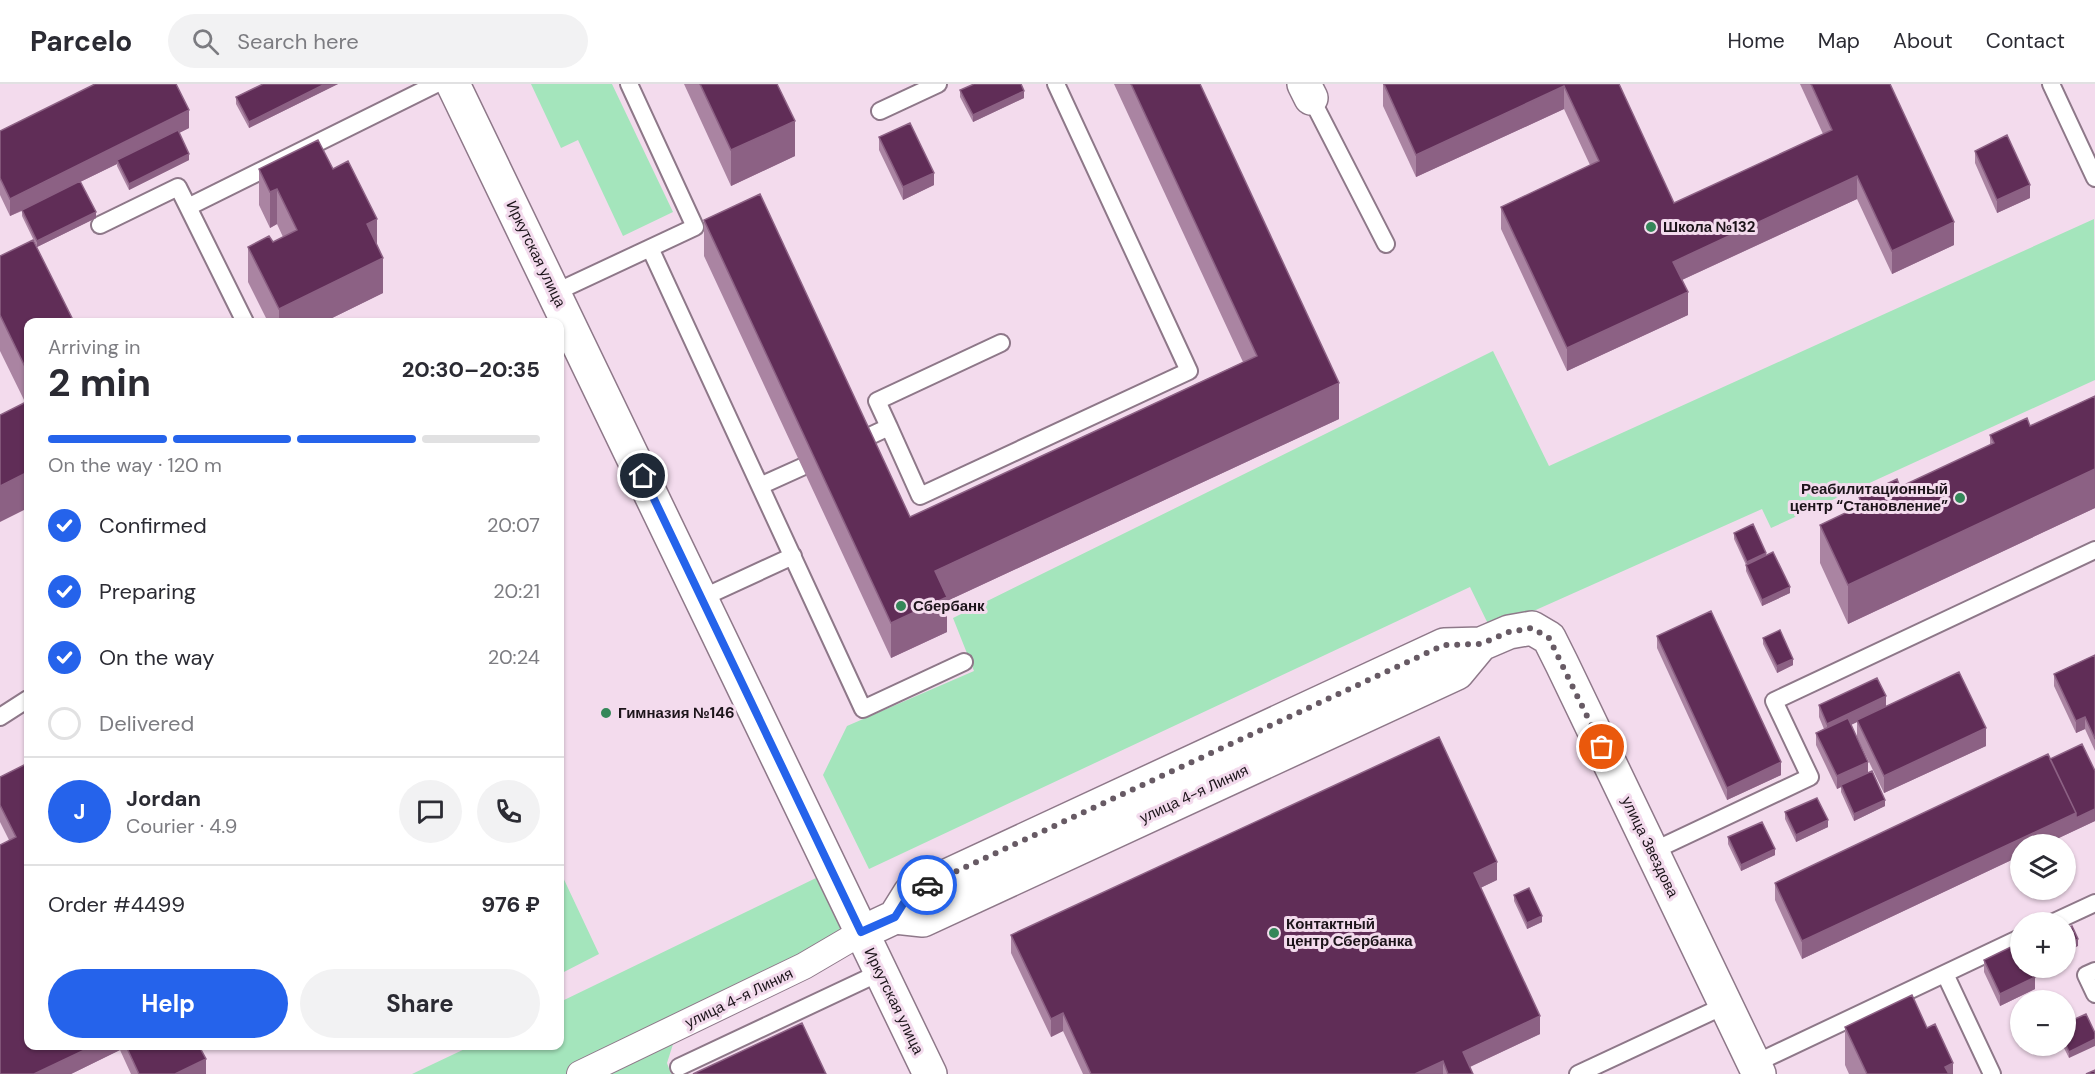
<!DOCTYPE html>
<meta charset="utf-8">
<style>
:root{--surface:#fff;--page:#f2f2f3;--text:#2b2b33;--muted:#7c7c81;--line:#e1e1e2;--accent:#2563eb}
body{margin:0;font-family:"DM Sans",sans-serif;background:var(--page);color:var(--text);height:100vh;display:flex;flex-direction:column;font-size:22px;white-space:nowrap}
*{box-sizing:border-box;margin:0}
p{font-size:20px;color:var(--muted)}
.icon{flex:none;width:33px;height:33px;fill:none;stroke:currentColor;stroke-width:2;stroke-linecap:round;stroke-linejoin:round}
.map{position:relative;flex:1;overflow:hidden}
.panel{position:absolute;left:24px;top:234px;width:540px;height:732px;display:flex;flex-direction:column;background:var(--surface);border-radius:12px;box-shadow:0 2px 4px #0004}
.panel>*{flex:none}
.controls{position:absolute;left:2010px;top:750px;display:grid;gap:12px}
.controls a{display:grid;place-items:center;width:66px;height:66px;border-radius:50%;background:var(--surface);box-shadow:0 2px 4px #0004;font-size:30px}
.pin{position:absolute;display:grid;place-items:center;width:51px;height:51px;color:#fff;margin:-26px;border:3px solid #fff;border-radius:50%;box-shadow:0 2px 6px #0007}
.courier{position:absolute;display:grid;place-items:center;width:60px;height:60px;margin:-30px;border:4px solid #2563eb;border-radius:50%;background:#fff;color:#222;box-shadow:0 2px 8px #0007}
.summary em{font-style:normal;font-weight:700}
.summary div{display:flex;flex-direction:column-reverse}
.summary{display:flex;align-items:center;justify-content:space-between;height:102px;padding:0 24px}
h1{font-size:39px;font-weight:700;line-height:45px}
.bar{display:grid;grid-template-columns:repeat(4,1fr);gap:9px 6px;align-content:center;height:72px;padding:0 24px}
.bar i{height:8px;border-radius:4px;background:var(--line)}
.bar .selected{background:var(--accent)}
.bar p{grid-column:span 4}
.line{display:flex;align-items:center;gap:15px;padding:0 24px;border-top:2px solid var(--line)}
.line div{flex:1}
.round{display:grid;place-items:center;flex:none;width:63px;height:63px;border-radius:32px;background:var(--page)}
ol{padding:0 24px;list-style:none}
li{display:flex;align-items:center;gap:18px;height:66px}
li p{margin-inline-start:auto}
li .icon{padding:6px;border-radius:50%;background:var(--accent);color:#fff;stroke-width:4}
li:last-child{color:var(--muted)}
li i{width:33px;height:33px;border:3px solid var(--line);border-radius:50%}
.action{display:flex;gap:12px;margin-top:auto;padding:12px 24px}
.action a{flex:1;height:69px;border-radius:36px;background:var(--accent);color:#fff;font-size:24px;font-weight:700;line-height:69px;text-align:center}
.action a+a{background:var(--page);color:var(--text)}
header{display:flex;align-items:center;gap:36px;box-sizing:border-box;height:84px;padding:0 30px;background:var(--surface);border-bottom:2px solid var(--line)}
header strong{font-size:28px}
nav{display:flex;gap:33px;margin-inline-start:auto;font-size:21px}
.search{width:420px;height:54px;background:var(--page);display:flex;align-items:center;gap:15px;box-sizing:border-box;padding:0 21px;border-radius:33px;color:var(--muted);font-size:22px}
.map>svg:first-child{display:block}
</style>
<header>
<strong>Parcelo</strong>
<div class="search"><svg class="icon" aria-label="search" viewBox="0 0 24 24"><circle cx="10" cy="10" r="6"/><path d="M15 15l6 6"/></svg>Search here</div>
<nav><a>Home</a><a>Map</a><a>About</a><a>Contact</a></nav>
</header>
<div class="map">
<svg width="2095" height="990" viewBox="0 0 2095 990">
<rect width="100%" height="100%" fill="#f3dbed"/>
<path fill="#a4e5bc" d="M 531,0 L 612,0 L 673,128 L 623,152 L 578,56 L 561,64 Z
M 2094,135 L 2095,296 L 1771,444 L 1762,425 L 1491,546 L 1470,503 L 869,785 L 823,691 L 847,642 L 974,587 L 953,534 L 1493,267 L 1549,382 Z
M 560,787 L 599,870 L 560,890 Z
M 816,794 L 852,866 L 674,957 L 667,979 L 671,990 L 412,990 L 471,962 L 560,962 L 560,918 Z"/>
<g fill="none" stroke-linecap="round" stroke-linejoin="round">
<g stroke="#8e7889" stroke-width="20">
<path id="service" d="M 2051,0 L 2095,94
M 1311,14 L 1386,160
M 880,27 L 938,0
M 100,141 L 178,103 L 188,123
M 650,164 L 863,625 L 964,578
M 554,209 L 695,143 L 629,0
M 245,238 L 188,123 L 436,0
M 889,343 L 877,317 L 1001,259
M 859,357 L 889,343 L 920,412 L 1189,287 L 1056,0
M 760,402 L 802,383
M 702,514 L 793,472
M 0,633 L 28,615
M 1653,767 L 1810,693 L 1774,617 L 2095,466
M 2054,838 L 2095,819
M 2095,887 L 2086,891 L 2095,910
M 1945,890 L 1992,990
M 1754,980 L 2020,854
M 679,983 L 881,888
M 1578,990 L 1726,921"/>
</g>
<g stroke="#8e7889" stroke-width="28">
<path id="pedestrian" d="M 580,990 L 804,882 L 862,848"/>
</g>
<g stroke="#8e7889" stroke-width="36">
<path id="minor" d="M 453,0 L 930,990
M 1304,0 L 1311,14
M 895,833 L 910,809 L 1444,561 L 1481,560 L 1509,548 L 1532,544 L 1549,554 L 1562,580 L 1759,990
M 878,841 L 895,833 L 923,836 L 1457,589 L 1481,560"/>
</g>
<use href="#service" stroke="#fff" stroke-width="16"/>
<use href="#pedestrian" stroke="#fff" stroke-width="26"/>
<use href="#minor" stroke="#fff" stroke-width="33"/>
</g>
<path fill="#aa84a2" d="M 263,0 L 338,0 L 249,44 L 236,20 L 236,13 Z
M 684,0 L 777,0 L 795,72 L 731,102 Z
M 1114,0 L 1200,0 L 1339,335 L 947,517 L 947,548 L 891,574 L 704,172 L 704,136 L 910,433 L 1243,278 Z
M 1383,0 L 1619,0 L 1674,119 L 1823,50 L 1800,0 L 1890,0 L 1954,161 L 1892,190 L 1857,115 L 1682,196 L 1688,231 L 1567,287 L 1501,145 L 1501,123 L 1590,81 L 1564,25 L 1416,93 L 1383,22 Z
M 960,6 L 1024,14 L 973,38 L 960,13 Z
M 189,44 L 179,49 L 189,76 L 129,106 L 117,82 L 117,80 L 80,98 L 96,134 L 37,163 L 22,132 L 22,127 L 10,132 L 0,111 L 0,47 Z
M 879,53 L 934,101 L 903,116 L 879,66 Z
M 1975,67 L 2030,114 L 1997,129 L 1975,79 Z
M 259,85 L 333,85 L 377,161 L 383,209 L 324,238 L 268,238 L 248,198 L 248,163 L 273,158 L 283,153 L 277,140 L 270,144 L 259,121 Z
M 0,172 L 28,238 L 28,424 L 25,318 L 0,267 Z
M 2095,312 L 2095,424 L 1848,540 L 1820,479 L 1820,441 L 1859,423 L 1859,413 L 1900,403 L 1990,361 L 1990,351 L 2030,342 Z
M 1734,449 L 1766,471 L 1790,509 L 1762,522 L 1746,487 L 1746,481 L 1734,455 Z
M 1657,552 L 1781,691 L 1727,716 L 1657,564 Z
M 1763,554 L 1793,581 L 1777,589 L 1763,560 Z
M 2095,571 L 2095,667 L 2085,645 L 2076,649 L 2054,602 L 2054,590 Z
M 1819,621 L 1886,622 L 1986,662 L 1884,709 L 1857,653 L 1857,638 L 1851,641 L 1868,689 L 1885,722 L 1854,737 L 1841,708 L 1841,703 L 1837,705 L 1816,661 L 1816,649 L 1824,645 L 1819,633 Z
M 2050,675 L 2095,687 L 2095,737 L 2046,760 L 2020,760 L 2020,772 L 1802,875 L 1775,816 L 1775,799 Z
M 28,679 L 28,962 L 199,962 L 206,990 L 131,990 L 120,966 L 71,990 L 0,990 L 9,756 L 0,738 L 0,693 Z
M 1785,728 L 1828,743 L 1796,758 L 1785,735 Z
M 1728,753 L 1775,771 L 1741,787 L 1728,760 Z
M 1497,796 L 1480,804 L 1540,950 L 1470,983 L 1473,990 L 1083,990 L 1063,947 L 1051,953 L 1011,869 L 1011,851 Z
M 1514,811 L 1542,838 L 1527,845 L 1514,817 Z
M 1984,876 L 2035,905 L 2000,922 L 1984,888 Z
M 2086,930 L 2069,974 L 2063,962 L 2066,962 Z
M 1845,943 L 1927,944 L 1953,990 L 1849,990 L 1845,981 Z"/>
<path fill="#8c6184" d="M 325,0 L 338,0 L 249,44 L 249,38 Z
M 1564,2 L 1564,25 L 1416,93 L 1416,71 Z
M 1024,7 L 1024,14 L 973,38 L 973,31 Z
M 189,26 L 189,44 L 119,79 L 117,76 L 117,80 L 10,132 L 10,115 Z
M 795,37 L 795,72 L 731,102 L 731,66 Z
M 189,70 L 189,76 L 129,106 L 129,100 Z
M 934,89 L 934,101 L 903,116 L 903,103 Z
M 1857,92 L 1857,115 L 1673,200 L 1673,178 Z
M 2030,101 L 2030,114 L 1997,129 L 1997,116 Z
M 277,105 L 277,140 L 270,144 L 270,108 Z
M 96,128 L 96,134 L 37,163 L 37,157 Z
M 377,135 L 377,171 L 367,140 Z
M 1954,138 L 1954,161 L 1892,190 L 1892,167 Z
M 383,174 L 383,209 L 324,238 L 279,238 L 279,225 Z
M 1688,208 L 1688,231 L 1567,287 L 1567,264 Z
M 1339,299 L 1339,335 L 947,517 L 947,548 L 891,574 L 891,539 L 935,487 Z
M 2095,385 L 2095,424 L 1848,540 L 1848,501 Z
M 28,388 L 28,424 L 0,438 L 0,402 Z
M 1766,469 L 1766,475 L 1747,484 L 1747,478 Z
M 1790,503 L 1790,509 L 1762,522 L 1762,516 Z
M 1793,575 L 1793,581 L 1777,589 L 1777,582 Z
M 1886,612 L 1886,625 L 1857,636 L 1857,638 L 1827,652 L 1827,640 Z
M 2085,633 L 2085,645 L 2076,649 L 2076,637 Z
M 1986,644 L 1986,662 L 1884,709 L 1884,692 Z
M 1781,678 L 1781,691 L 1727,716 L 1727,704 Z
M 1868,678 L 1868,690 L 1837,705 L 1837,692 Z
M 1885,716 L 1885,722 L 1854,737 L 1854,730 Z
M 2095,725 L 2095,737 L 2046,760 L 2020,760 L 2020,772 L 1802,875 L 1802,857 L 2076,729 Z
M 1828,736 L 1828,743 L 1796,758 L 1796,751 Z
M 1775,765 L 1775,771 L 1741,787 L 1741,781 Z
M 1497,778 L 1497,796 L 1474,807 L 1474,789 Z
M 1542,832 L 1542,838 L 1527,845 L 1527,839 Z
M 2078,855 L 2078,862 L 2066,868 L 2066,861 Z
M 2035,893 L 2035,905 L 2000,922 L 2000,910 Z
M 1063,929 L 1063,947 L 1051,953 L 1051,935 Z
M 1540,932 L 1540,950 L 1463,986 L 1463,968 Z
M 2095,955 L 2095,962 L 2069,974 L 2069,968 Z
M 93,962 L 120,962 L 120,966 L 71,990 L 34,990 Z
M 206,975 L 206,990 L 175,990 Z
M 1443,977 L 1443,990 L 1415,990 Z
M 1953,979 L 1953,990 L 1945,990 L 1945,983 Z"/>
<path fill="#602d57" stroke="#8c6184" stroke-width="1.5" d="M 95,0 L 176,0 L 189,26 L 10,115 L 0,94 L 0,47 Z
M 263,0 L 325,0 L 249,38 L 236,13 Z
M 700,0 L 777,0 L 795,37 L 731,66 Z
M 974,0 L 1021,0 L 1024,7 L 973,31 L 960,6 Z
M 1131,0 L 1200,0 L 1339,299 L 935,487 L 947,513 L 891,539 L 704,136 L 760,110 L 910,433 L 1257,272 Z
M 1384,0 L 1619,0 L 1674,119 L 1832,46 L 1811,0 L 1890,0 L 1954,138 L 1892,167 L 1857,92 L 1673,178 L 1688,208 L 1567,264 L 1501,123 L 1599,77 L 1564,2 L 1416,71 Z
M 910,39 L 934,89 L 903,103 L 879,53 Z
M 178,46 L 189,70 L 129,100 L 117,76 Z
M 2007,51 L 2030,101 L 1997,116 L 1975,67 Z
M 318,56 L 333,85 L 348,77 L 377,135 L 367,140 L 383,174 L 279,225 L 248,163 L 269,152 L 273,158 L 297,146 L 277,105 L 270,108 L 259,85 Z
M 80,97 L 96,128 L 37,157 L 22,126 Z
M 33,156 L 74,238 L 28,238 L 28,289 L 0,231 L 0,172 Z
M 2095,312 L 2095,385 L 1848,501 L 1820,441 L 1862,421 L 1859,413 L 1897,395 L 1900,403 L 1994,359 L 1990,351 L 2027,334 L 2030,342 Z
M 28,317 L 28,388 L 0,402 L 0,331 Z
M 1753,440 L 1766,469 L 1747,478 L 1734,449 Z
M 1773,468 L 1790,503 L 1762,516 L 1746,481 Z
M 1711,527 L 1781,678 L 1727,704 L 1657,552 Z
M 1780,546 L 1793,575 L 1777,582 L 1763,554 Z
M 2095,571 L 2095,655 L 2085,633 L 2076,637 L 2054,590 Z
M 1959,588 L 1986,644 L 1884,692 L 1857,636 Z
M 1877,594 L 1886,612 L 1827,640 L 1819,621 Z
M 1848,634 L 1868,678 L 1837,692 L 1816,649 Z
M 1439,653 L 1497,778 L 1474,789 L 1540,932 L 1463,968 L 1473,990 L 1448,990 L 1443,977 L 1415,990 L 1091,990 L 1063,929 L 1051,935 L 1011,851 Z
M 2082,660 L 2095,687 L 2095,725 L 2076,734 L 2076,729 L 2050,675 Z
M 2048,670 L 2076,729 L 1802,857 L 1775,799 Z
M 28,679 L 28,962 L 93,962 L 34,990 L 0,990 L 0,761 L 16,753 L 0,721 L 0,693 Z
M 1872,687 L 1885,716 L 1854,730 L 1841,701 Z
M 1817,714 L 1828,736 L 1796,751 L 1785,728 Z
M 1762,738 L 1775,765 L 1741,781 L 1728,753 Z
M 1529,804 L 1542,832 L 1527,839 L 1514,811 Z
M 2072,842 L 2078,855 L 2066,861 L 2066,845 Z
M 2019,859 L 2020,862 L 2020,884 L 2031,884 L 2035,893 L 2000,910 L 1984,876 Z
M 1912,911 L 1927,944 L 1935,940 L 1953,979 L 1945,983 L 1949,990 L 1867,990 L 1845,943 Z
M 2086,930 L 2095,949 L 2095,955 L 2069,968 L 2066,961 L 2066,939 Z
M 802,939 L 826,990 L 693,990 Z
M 126,962 L 199,962 L 206,975 L 175,990 L 139,990 Z
M 2095,986 L 2095,990 L 2086,990 Z"/>
<g fill="none" stroke-linecap="round" stroke-linejoin="round">
<path stroke="#675a64" stroke-width="6" stroke-dasharray="0 10.8" d="M 927,801 L 1444,561 L 1481,560 L 1509,548 L 1532,544 L 1549,554 L 1602,663"/>
<path stroke="#2563eb" stroke-width="8" d="M 643,392 L 861,848 L 895,833 L 910,809 L 927,801"/>
</g>
<g fill="#348759" stroke="#f3dbed" stroke-width="2">
<circle cx="1651" cy="143" r="6"/>
<circle cx="1960" cy="414" r="6"/>
<circle cx="901" cy="522" r="6"/>
<circle cx="606" cy="629" r="6"/>
<circle cx="1274" cy="849" r="6"/>
</g>
<g text-anchor="middle" stroke-width="6" stroke-linejoin="round" paint-order="stroke">
<g font-size="15" font-weight="bold" fill="#1c141a" stroke="#f3dbed" text-anchor="start">
<text x="1663" y="148">Школа №132</text>
<text x="1948" y="410" text-anchor="end">Реабилитационный<tspan x="1948" dy="17">центр “Становление”</tspan></text>
<text x="913" y="527">Сбербанк</text>
<text x="618" y="634">Гимназия №146</text>
<text x="1286" y="845">Контактный<tspan x="1286" dy="17">центр Сбербанка</tspan></text>
</g>
<g font-size="15" fill="#1c141a" stroke="#f3dbed">
<text transform="translate(536 170) rotate(64)" y="5">Иркутская улица</text>
<text transform="translate(1194 710) rotate(-25)" y="5">улица 4-я Линия</text>
<text transform="translate(1650 763) rotate(64)" y="5">улица Звездова</text>
<text transform="translate(739 914) rotate(-26)" y="5">улица 4-я Линия</text>
<text transform="translate(894 917) rotate(64)" y="5">Иркутская улица</text>
</g>
</g>
</svg>
<div class="controls">
<a><svg class="icon" aria-label="layers" viewBox="0 0 24 24"><path d="M12 4l9 5-9 5-9-5zM3 14l9 5 9-5"/></svg></a>
<a>+</a>
<a>−</a>
</div>
<div class="pin" style="left:1602px;top:663px;background:#ea580c"><svg class="icon" aria-label="bag" viewBox="0 0 24 24"><path d="M5 8h14l-1 12H6zM9 8a3 3 0 0 1 6 0"/></svg></div>
<div class="pin" style="left:643px;top:392px;background:#1f2937"><svg class="icon" aria-label="home" viewBox="0 0 24 24"><path d="M3 11l9-7 9 7M6 9v11h12V9"/></svg></div>
<div class="courier" style="left:927px;top:801px"><svg class="icon" aria-label="car" viewBox="0 0 24 24"><path d="M5 17H2v-5l4-1 3-4h7l3 4 3 1v5h-3M9 17h6M6 11h13"/><circle cx="7" cy="17" r="2"/><circle cx="17" cy="17" r="2"/></svg></div>
<section class="panel">
<div class="summary"><div><h1>2 min</h1><p>Arriving in</p></div><em>20:30–20:35</em></div>
<div class="bar"><i class="selected"></i><i class="selected"></i><i class="selected"></i><i></i><p>On the way · 120 m</p></div>
<ol>
<li><svg class="icon" aria-label="check" viewBox="0 0 24 24"><path d="M5 12l5 5 9-10"/></svg>Confirmed<p>20:07</p></li>
<li><svg class="icon" aria-label="check" viewBox="0 0 24 24"><path d="M5 12l5 5 9-10"/></svg>Preparing<p>20:21</p></li>
<li><svg class="icon" aria-label="check" viewBox="0 0 24 24"><path d="M5 12l5 5 9-10"/></svg>On the way<p>20:24</p></li>
<li><i></i>Delivered</li>
</ol>
<div class="line" style="height:108px"><b class="round" style="background:var(--accent);color:#fff">J</b><div><b>Jordan</b><p>Courier · 4.9</p></div><a class="round"><svg class="icon" aria-label="chat" viewBox="0 0 24 24"><path d="M4 5h16v11H9l-5 4z"/></svg></a><a class="round"><svg class="icon" aria-label="phone" viewBox="0 0 24 24"><path d="M5 4h4l2 5-3 2q2 4 5 5l2-3 5 2v4C11 20 4 13 5 4z"/></svg></a></div>
<div class="line" style="height:78px"><div>Order #4499</div><b>976 ₽</b></div>
<div class="action"><a>Help</a><a>Share</a></div>
</section>
</div>
